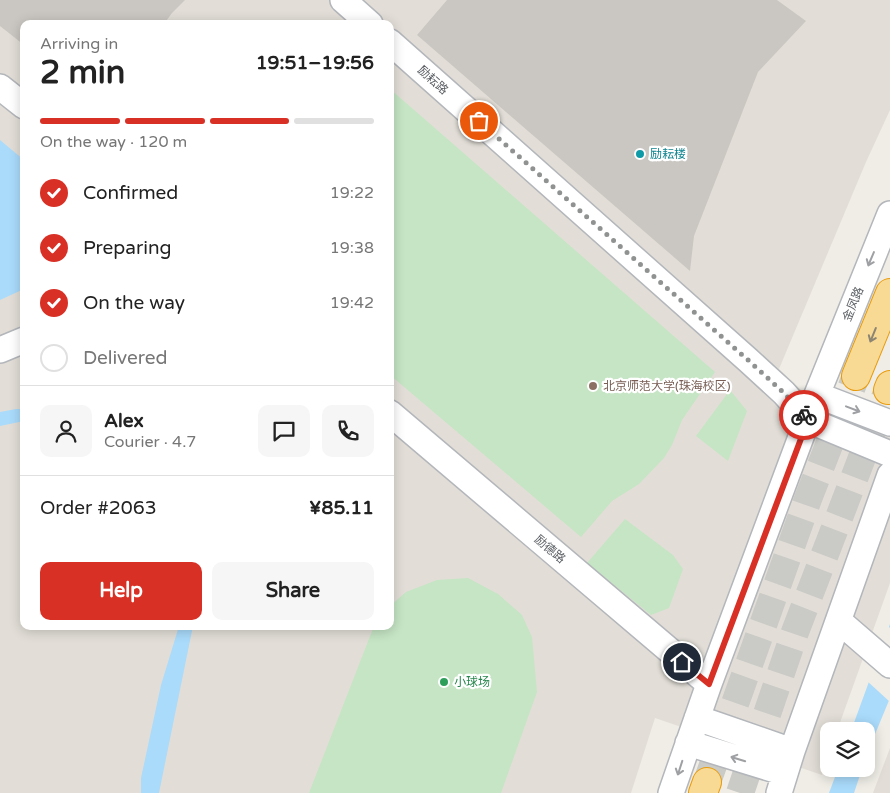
<!DOCTYPE html>
<meta charset="utf-8">
<style>
:root{--surface:#fff;--page:#f6f6f6;--text:#222;--muted:#767676;--line:#e0e0e0;--accent:#d93025}
body{margin:0;font-family:"Varela Round","Noto Sans SC",sans-serif;background:var(--page);color:var(--text);height:100vh;display:flex;flex-direction:column;font-size:19px;white-space:nowrap}
*{box-sizing:border-box;margin:0}
p{font-size:16px;color:var(--muted)}
.icon{flex:none;width:28px;height:28px;fill:none;stroke:currentColor;stroke-width:2;stroke-linecap:round;stroke-linejoin:round}
.map{position:relative;flex:1;overflow:hidden}
.drawer{position:absolute;left:20px;top:20px;width:374px;height:610px;display:flex;flex-direction:column;background:var(--surface);border-radius:10px;box-shadow:0 2px 12px #0003}
.drawer>*{flex:none}
.controls{position:absolute;left:820px;top:722px;display:grid;gap:10px}
.controls a{display:grid;place-items:center;width:55px;height:55px;border-radius:10px;background:var(--surface);box-shadow:0 2px 12px #0003;font-size:25px}
.pin{position:absolute;display:grid;place-items:center;width:42px;height:42px;color:#fff;margin:-21px;border:2px solid #fff;border-radius:50%;box-shadow:0 1px 5px #0007}
.courier{position:absolute;display:grid;place-items:center;width:50px;height:50px;margin:-25px;border:4px solid #d93025;border-radius:50%;background:#fff;color:#222;box-shadow:0 1px 6px #0007}
.head em{font-style:normal;font-weight:700}
.head div{display:flex;flex-direction:column-reverse}
.head{display:flex;align-items:center;justify-content:space-between;height:85px;padding:0 20px}
h1{font-size:32px;font-weight:700;line-height:38px}
.bar{display:grid;grid-template-columns:repeat(4,1fr);gap:8px 5px;align-content:center;height:60px;padding:0 20px}
.bar i{height:6px;border-radius:4px;background:var(--line)}
.bar .on{background:var(--accent)}
.bar p{grid-column:span 4}
.line{display:flex;align-items:center;gap:12px;padding:0 20px;border-top:1px solid var(--line)}
.line div{flex:1}
.round{display:grid;place-items:center;flex:none;width:52px;height:52px;border-radius:10px;background:var(--page)}
ol{padding:0 20px;list-style:none}
li{display:flex;align-items:center;gap:15px;height:55px}
li p{margin-inline-start:auto}
li .icon{padding:5px;border-radius:50%;background:var(--accent);color:#fff;stroke-width:4}
li:last-child{color:var(--muted)}
li i{width:28px;height:28px;border:2px solid var(--line);border-radius:50%}
.cta{display:flex;gap:10px;margin-top:auto;padding:10px 20px}
.cta a{flex:1;height:58px;border-radius:10px;background:var(--accent);color:#fff;font-size:20px;font-weight:700;line-height:58px;text-align:center}
.cta a+a{background:var(--page);color:var(--text)}
.map>svg:first-child{display:block}
</style>
<div class="map">
<svg width="890" height="793" viewBox="0 0 890 793">
<rect width="100%" height="100%" fill="#efede6"/>
<path fill="#e2ded7" fill-rule="evenodd" d="M 0,0 L 890,0 L 890,110 L 866,162 L 779,369 L 814,402 L 890,432 L 890,583 L 837,731 L 829,731 L 829,757 L 822,775 L 655,718 L 631,793 L 0,793 ZM 24,24 L 390,24 L 390,626 L 24,626 Z
M 890,748 L 890,793 L 873,793 Z"/>
<path fill="#c5e5c4" d="M 390,89 L 715,372 L 682,420 L 672,445 L 664,458 L 639,484 L 612,501 L 581,537 L 390,375 Z
M 730,390 L 747,411 L 728,461 L 696,436 Z
M 625,519 L 673,555 L 683,569 L 669,608 L 651,615 L 587,563 Z
M 468,578 L 498,594 L 522,615 L 532,637 L 537,692 L 501,793 L 309,793 L 374,626 L 390,626 L 390,606 L 406,592 L 437,580 Z"/>
<path fill="#aadbfb" d="M 0,140 L 24,160 L 24,289 L 0,300 Z
M 16,409 L 24,409 L 24,421 L 0,426 L 0,412 Z
M 890,624 L 890,698 L 866,756 L 866,731 L 851,731 Z
M 179,626 L 193,626 L 159,793 L 141,793 L 141,778 L 161,685 Z
M 838,769 L 862,769 L 854,793 L 829,793 Z"/>
<path fill="#efede6" d="M 887,625 L 890,628 L 890,702 L 867,681 Z"/>
<path fill="#cac7c2" d="M 0,0 L 185,0 L 172,13 L 164,24 L 24,24 L 24,45 L 0,26 Z
M 447,0 L 777,0 L 806,21 L 758,72 L 694,236 L 690,271 L 417,35 Z"/>
<g fill="none" stroke-linecap="round" stroke-linejoin="round">
<path stroke="#cacac6" stroke-width="28" stroke-dasharray="28 14" stroke-linecap="butt" d="M 707,782 L 808,499 L 856,376
M 740,793 L 795,632 L 888,390"/>
<g stroke="#b3b6ba" stroke-width="28">
<path id="minor" d="M 343,0 L 370,24
M 390,42 L 748,360 L 784,393 L 808,420 L 890,454
M 0,87 L 24,106
M 0,350 L 24,340
M 817,395 L 890,423
M 390,413 L 709,684
M 839,621 L 890,665
M 697,718 L 792,751
M 688,743 L 785,773
M 671,793 L 709,684 L 814,402 L 890,214
M 779,793 L 792,751 L 890,475"/>
</g>
<g stroke="#e99b0b" stroke-width="30">
<path id="highway" d="M 856,376 L 890,293
M 888,390 L 890,385
M 703,793 L 707,782"/>
</g>
<use href="#minor" stroke="#fff" stroke-width="25"/>
<use href="#highway" stroke="#f8da94" stroke-width="28"/>
</g>
<defs><path id="oneway-shaft" d="M-6 0H5M1.5-3L5.5 0L1.5 3" fill="none" stroke-width="1.6" stroke-linecap="round" stroke-linejoin="round" transform="scale(1.25)"/></defs>
<g stroke="#9ea0a3">
<use href="#oneway-shaft" transform="translate(871 259) rotate(113)"/>
<use href="#oneway-shaft" transform="translate(853 409) rotate(21)"/>
<use href="#oneway-shaft" transform="translate(738 759) rotate(-163)"/>
<use href="#oneway-shaft" transform="translate(680 768) rotate(108)"/>
</g>
<use stroke="#8c8573" href="#oneway-shaft" transform="translate(873 335) rotate(112)"/>
<g fill="none" stroke-linecap="round" stroke-linejoin="round">
<path stroke="#909292" stroke-width="5" stroke-dasharray="0 9" d="M 479,121 L 748,360 L 784,393 L 804,415"/>
<path stroke="#d93025" stroke-width="6" d="M 682,662 L 709,684 L 808,420 L 804,415"/>
</g>
<circle fill="#0f9aa8" stroke="#fff" stroke-width="2" cx="640" cy="154" r="5"/>
<circle fill="#8d6e63" stroke="#fff" stroke-width="2" cx="593" cy="386" r="5"/>
<circle fill="#2e9e5b" stroke="#fff" stroke-width="2" cx="444" cy="682" r="5"/>
<g text-anchor="middle" stroke-width="4.5" stroke-linejoin="round" paint-order="stroke">
<g font-size="12" fill="#5d6165" stroke="#fff">
<text transform="translate(433 80) rotate(42)" y="4">励耘路</text>
<text transform="translate(853 304) rotate(-68)" y="4">金凤路</text>
<text transform="translate(550 549) rotate(40)" y="4">励德路</text>
</g>
<g font-size="12" fill="#0d838f" stroke="#fff" text-anchor="start">
<text x="650" y="158">励耘楼</text>
</g>
<g font-size="12" fill="#785e54" stroke="#fff" text-anchor="start">
<text x="603" y="390">北京师范大学(珠海校区)</text>
</g>
<g font-size="12" fill="#27864d" stroke="#fff" text-anchor="start">
<text x="454" y="686">小球场</text>
</g>
</g>
</svg>
<div class="controls">
<a><svg class="icon" aria-label="layers" viewBox="0 0 24 24"><path d="M12 4l9 5-9 5-9-5zM3 14l9 5 9-5"/></svg></a>
</div>
<div class="pin" style="left:479px;top:121px;background:#ea580c"><svg class="icon" aria-label="bag" viewBox="0 0 24 24"><path d="M5 8h14l-1 12H6zM9 8a3 3 0 0 1 6 0"/></svg></div>
<div class="pin" style="left:682px;top:662px;background:#1f2937"><svg class="icon" aria-label="home" viewBox="0 0 24 24"><path d="M3 11l9-7 9 7M6 9v11h12V9"/></svg></div>
<div class="courier" style="left:804px;top:415px"><svg class="icon" aria-label="bike" viewBox="0 0 24 24"><circle cx="6" cy="16" r="4"/><circle cx="18" cy="16" r="4"/><path d="M6 16l4-8h5l3 8M10 8l3 8H6M13 5h3"/></svg></div>
<section class="drawer">
<div class="head"><div><h1>2 min</h1><p>Arriving in</p></div><em>19:51–19:56</em></div>
<div class="bar"><i class="on"></i><i class="on"></i><i class="on"></i><i></i><p>On the way · 120 m</p></div>
<ol>
<li><svg class="icon" aria-label="check" viewBox="0 0 24 24"><path d="M5 12l5 5 9-10"/></svg>Confirmed<p>19:22</p></li>
<li><svg class="icon" aria-label="check" viewBox="0 0 24 24"><path d="M5 12l5 5 9-10"/></svg>Preparing<p>19:38</p></li>
<li><svg class="icon" aria-label="check" viewBox="0 0 24 24"><path d="M5 12l5 5 9-10"/></svg>On the way<p>19:42</p></li>
<li><i></i>Delivered</li>
</ol>
<div class="line" style="height:90px"><a class="round"><svg class="icon" aria-label="person" viewBox="0 0 24 24"><circle cx="12" cy="8" r="4"/><path d="M4 21q1-7 8-7t8 7"/></svg></a><div><b>Alex</b><p>Courier · 4.7</p></div><a class="round"><svg class="icon" aria-label="chat" viewBox="0 0 24 24"><path d="M4 5h16v11H9l-5 4z"/></svg></a><a class="round"><svg class="icon" aria-label="phone" viewBox="0 0 24 24"><path d="M5 4h4l2 5-3 2q2 4 5 5l2-3 5 2v4C11 20 4 13 5 4z"/></svg></a></div>
<div class="line" style="height:65px"><div>Order #2063</div><b>¥85.11</b></div>
<div class="cta"><a>Help</a><a>Share</a></div>
</section>
</div>
